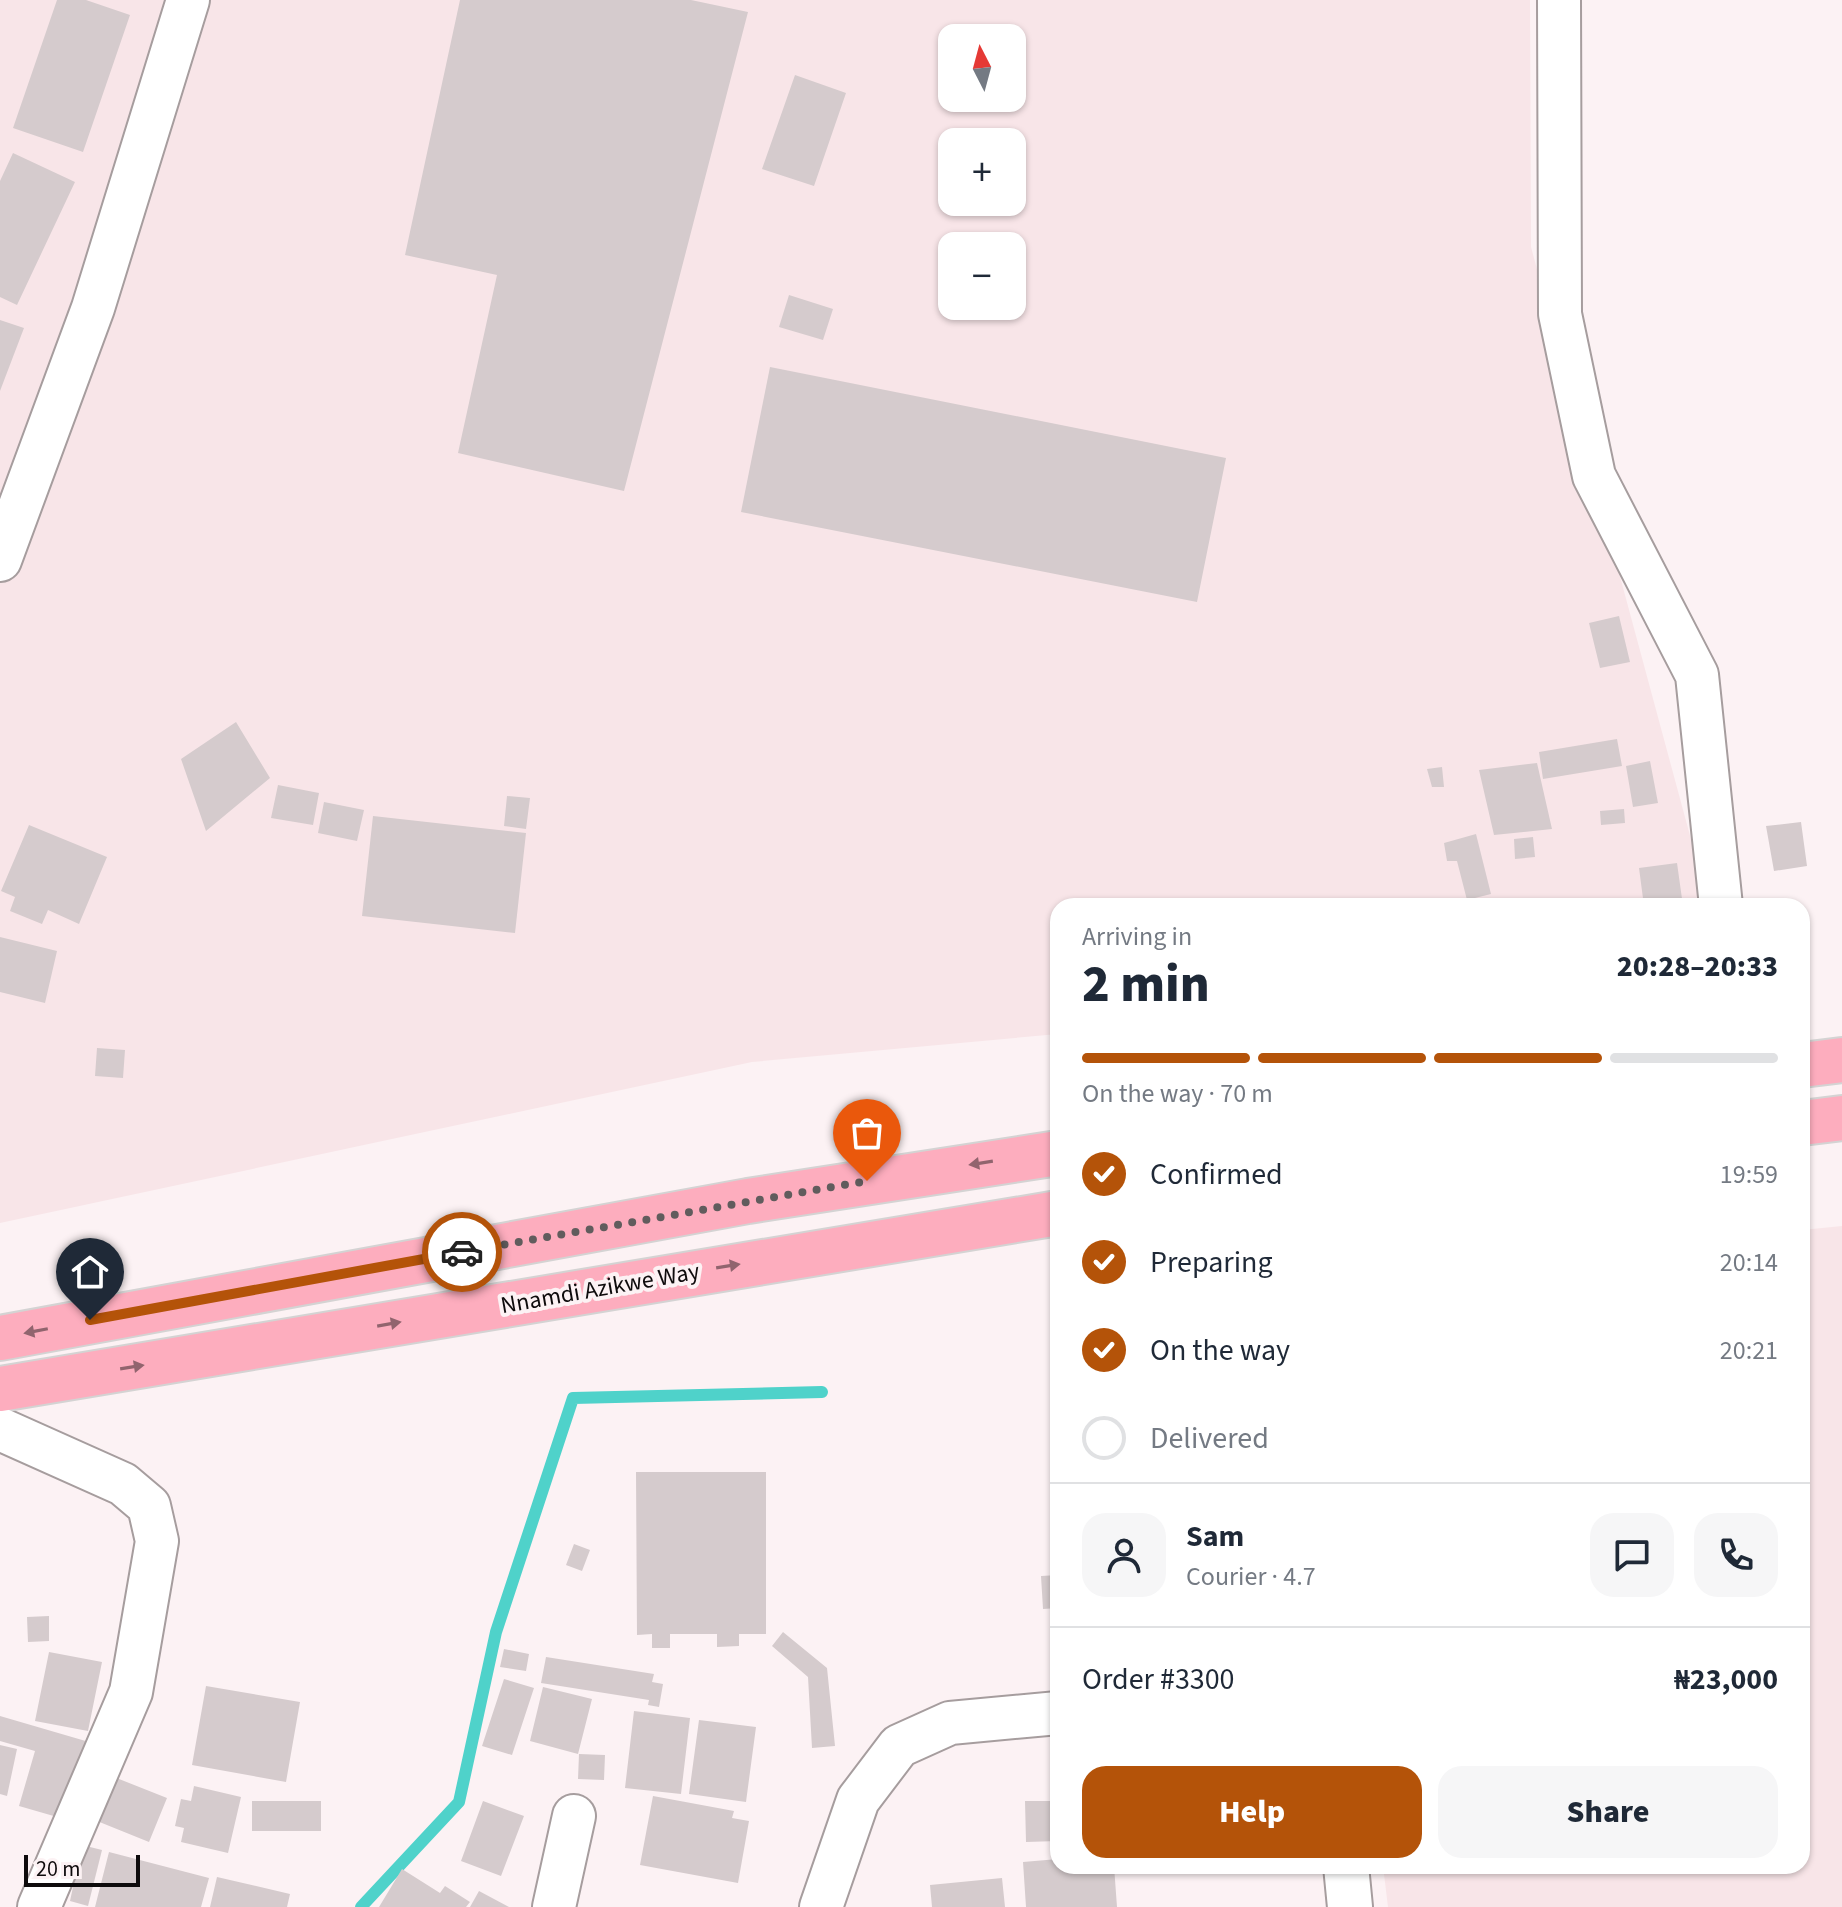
<!DOCTYPE html>
<meta charset="utf-8">
<style>
:root{--surface:#fff;--page:#f6f6f7;--text:#1f2937;--muted:#747a83;--line:#e0e1e3;--accent:#b45309}
body{margin:0;font-family:"Source Sans 3",sans-serif;background:var(--page);color:var(--text);height:100vh;display:flex;flex-direction:column;font-size:30px;white-space:nowrap}
*{box-sizing:border-box;margin:0}
p{font-size:26px;color:var(--muted)}
.icon{flex:none;width:44px;height:44px;fill:none;stroke:currentColor;stroke-width:2;stroke-linecap:round;stroke-linejoin:round}
.map{position:relative;flex:1;overflow:hidden}
.drawer{position:absolute;left:1050px;top:898px;width:760px;height:976px;display:flex;flex-direction:column;background:var(--surface);border-radius:24px;box-shadow:0 2px 6px #0004}
.drawer>*{flex:none}
.needle{width:52px;rotate:354deg}
.buttons{position:absolute;left:938px;top:24px;display:grid;gap:16px}
.buttons a{display:grid;place-items:center;width:88px;height:88px;border-radius:16px;background:var(--surface);box-shadow:0 2px 6px #0004;font-size:40px}
.scale{position:absolute;left:24px;bottom:20px;width:116px;box-sizing:border-box;padding-left:8px;border:4px solid #0e0b0c;border-top:0;font-size:22px;line-height:28px;white-space:nowrap;color:#0e0b0c;-webkit-text-stroke:6px #fcf2f4;paint-order:stroke}
.pin{position:absolute;display:grid;place-items:center;width:68px;height:68px;color:#fff;margin:-82px -34px;border-radius:50% 50% 50% 0;rotate:-45deg;box-shadow:0 0 8px #0007}
.pin .icon{rotate:45deg}
.courier{position:absolute;display:grid;place-items:center;width:80px;height:80px;margin:-40px;border:6px solid #b45309;border-radius:50%;background:#fff;color:#222;box-shadow:0 2px 10px #0007}
.headline em{font-style:normal;font-weight:800}
.headline div{display:flex;flex-direction:column-reverse}
.headline{display:flex;align-items:center;justify-content:space-between;height:136px;padding:0 32px}
h1{font-size:52px;font-weight:800;line-height:60px}
.bar{display:grid;grid-template-columns:repeat(4,1fr);gap:12px 8px;align-content:center;height:96px;padding:0 32px}
.bar i{height:10px;border-radius:6px;background:var(--line)}
.bar .active{background:var(--accent)}
.bar p{grid-column:span 4}
.line{display:flex;align-items:center;gap:20px;padding:0 32px;border-top:2px solid var(--line)}
.line div{flex:1}
.round{display:grid;place-items:center;flex:none;width:84px;height:84px;border-radius:24px;background:var(--page)}
ol{padding:0 32px;list-style:none}
li{display:flex;align-items:center;gap:24px;height:88px}
li p{margin-inline-start:auto}
li .icon{padding:8px;border-radius:50%;background:var(--accent);color:#fff;stroke-width:4}
li:last-child{color:var(--muted)}
li i{width:44px;height:44px;border:4px solid var(--line);border-radius:50%}
.action{display:flex;gap:16px;margin-top:auto;padding:16px 32px}
.action a{flex:1;height:92px;border-radius:24px;background:var(--accent);color:#fff;font-size:32px;font-weight:800;line-height:92px;text-align:center}
.action a+a{background:var(--page);color:var(--text)}
.map>svg:first-child{display:block}
</style>
<div class="map">
<svg width="1842" height="1907" viewBox="0 0 1842 1907">
<rect width="100%" height="100%" fill="#fcf2f4"/>
<path fill="#f8e5e8" fill-rule="evenodd" d="M 0,0 L 1530,0 L 1531,247 L 1709,906 L 1058,906 L 1058,1034 L 752,1062 L 0,1223 ZM 952,38 L 1012,38 L 1012,98 L 952,98 ZM 952,142 L 1012,142 L 1012,202 L 952,202 ZM 952,246 L 1012,246 L 1012,306 L 952,306 Z
M 1842,1226 L 1842,1907 L 1388,1907 L 1383,1866 L 1802,1866 L 1802,1230 Z"/>
<g fill="none" stroke-linecap="round" stroke-linejoin="round">
<path stroke="#4fd2ca" stroke-width="12" d="M 361,1907 L 459,1802 L 496,1632 L 573,1398 L 822,1392"/>
</g>
<path fill="#d5cbcd" d="M 57,0 L 86,0 L 130,15 L 83,152 L 13,128 Z
M 460,0 L 691,0 L 748,12 L 624,491 L 458,453 L 497,275 L 405,255 Z
M 795,75 L 846,93 L 814,186 L 762,169 Z
M 13,153 L 75,182 L 17,305 L 0,297 L 0,181 Z
M 789,295 L 833,309 L 823,340 L 779,327 Z
M 0,320 L 24,328 L 0,391 Z
M 770,367 L 1226,458 L 1197,602 L 741,512 Z
M 1619,616 L 1630,662 L 1600,668 L 1589,623 Z
M 236,722 L 270,778 L 206,831 L 181,759 Z
M 1617,739 L 1622,766 L 1543,779 L 1539,752 Z
M 1650,761 L 1658,803 L 1633,807 L 1626,766 Z
M 1537,763 L 1552,829 L 1494,835 L 1479,770 Z
M 1442,767 L 1444,787 L 1432,787 L 1427,769 Z
M 278,785 L 319,793 L 313,825 L 271,818 Z
M 507,796 L 530,798 L 526,829 L 504,826 Z
M 324,802 L 364,810 L 357,841 L 318,833 Z
M 1624,809 L 1625,823 L 1601,825 L 1600,811 Z
M 373,816 L 526,833 L 515,933 L 362,916 Z
M 1801,822 L 1807,866 L 1774,871 L 1766,826 Z
M 29,825 L 107,857 L 79,924 L 48,910 L 42,924 L 10,911 L 15,897 L 1,891 Z
M 1476,834 L 1491,894 L 1467,900 L 1457,861 L 1447,861 L 1444,843 Z
M 1533,837 L 1535,857 L 1515,859 L 1514,839 Z
M 1677,863 L 1683,906 L 1644,906 L 1639,868 Z
M 0,937 L 57,951 L 45,1003 L 0,992 Z
M 97,1048 L 125,1050 L 123,1078 L 95,1076 Z
M 636,1472 L 766,1472 L 766,1634 L 739,1634 L 739,1646 L 717,1647 L 717,1634 L 670,1634 L 670,1648 L 652,1648 L 652,1634 L 637,1635 Z
M 574,1544 L 590,1550 L 582,1571 L 566,1565 Z
M 1058,1575 L 1058,1608 L 1043,1609 L 1041,1576 Z
M 49,1616 L 49,1641 L 28,1642 L 27,1617 Z
M 783,1632 L 827,1668 L 835,1746 L 812,1748 L 808,1677 L 772,1646 Z
M 504,1649 L 529,1654 L 526,1671 L 500,1667 Z
M 49,1652 L 102,1662 L 88,1731 L 35,1721 Z
M 546,1657 L 654,1674 L 652,1682 L 663,1684 L 659,1707 L 648,1705 L 649,1700 L 541,1683 Z
M 504,1679 L 534,1688 L 512,1755 L 482,1746 Z
M 206,1686 L 300,1702 L 286,1782 L 192,1765 Z
M 543,1687 L 592,1699 L 578,1754 L 530,1741 Z
M 634,1711 L 690,1718 L 681,1794 L 625,1788 Z
M 0,1716 L 89,1742 L 64,1819 L 19,1806 L 35,1751 L 0,1741 Z
M 699,1720 L 756,1727 L 746,1802 L 689,1794 Z
M 0,1745 L 17,1749 L 7,1796 L 0,1794 Z
M 579,1754 L 605,1755 L 604,1780 L 578,1779 Z
M 114,1777 L 167,1798 L 149,1842 L 97,1821 Z
M 194,1786 L 241,1797 L 228,1853 L 181,1842 L 184,1828 L 175,1826 L 181,1799 L 191,1801 Z
M 653,1796 L 734,1811 L 732,1818 L 749,1821 L 738,1883 L 640,1865 Z
M 252,1801 L 321,1801 L 321,1831 L 252,1831 Z
M 483,1801 L 524,1816 L 501,1876 L 461,1861 Z
M 1025,1801 L 1058,1801 L 1058,1841 L 1026,1842 Z
M 82,1845 L 102,1850 L 88,1906 L 70,1901 Z
M 109,1852 L 209,1878 L 201,1907 L 95,1907 Z
M 1058,1859 L 1058,1866 L 1114,1866 L 1117,1907 L 1026,1907 L 1023,1862 Z
M 402,1869 L 440,1893 L 445,1886 L 470,1902 L 466,1907 L 379,1907 Z
M 217,1877 L 290,1894 L 287,1907 L 210,1907 Z
M 1002,1878 L 1005,1907 L 932,1907 L 930,1885 Z
M 479,1891 L 509,1907 L 470,1907 Z"/>
<g fill="none" stroke-linecap="round" stroke-linejoin="round">
<g stroke="#a69d9e" stroke-width="46">
<path id="street" d="M 1559,0 L 1560,314 L 1594,476 L 1697,675 L 1721,906
M 0,560 L 93,308 L 188,0
M 0,1429 L 123,1484 L 149,1506 L 157,1541 L 131,1692 L 39,1907
M 554,1907 L 574,1816
M 821,1907 L 858,1800 L 899,1746 L 950,1723 L 1058,1713"/>
</g>
<g stroke="#a69d9e" stroke-width="48">
<path id="secondary" d="M 1346,1866 L 1350,1907"/>
</g>
<g stroke="#d4d3d3" stroke-width="48">
<path id="highway" d="M 1802,1065 L 1842,1060
M 1802,1123 L 1842,1118
M 0,1338 L 748,1201 L 1058,1153
M 0,1389 L 1058,1213"/>
</g>
<use href="#street" stroke="#fff" stroke-width="42"/>
<use href="#secondary" stroke="#fff" stroke-width="44"/>
<use href="#highway" stroke="#fdadbe" stroke-width="44"/>
</g>
<defs><path id="oneway-solid" d="M-6-.8H1V-3.2L6.5 0L1 3.2V.8H-6Z" transform="scale(2)"/></defs>
<g fill="#91646e">
<use href="#oneway-solid" transform="translate(981 1163) rotate(171)"/>
<use href="#oneway-solid" transform="translate(728 1266) rotate(-9)"/>
<use href="#oneway-solid" transform="translate(389 1324) rotate(-10)"/>
<use href="#oneway-solid" transform="translate(36 1331) rotate(169)"/>
<use href="#oneway-solid" transform="translate(132 1367) rotate(-9)"/>
</g>
<g fill="none" stroke-linecap="round" stroke-linejoin="round">
<path stroke="#615c5d" stroke-width="8" stroke-dasharray="0 14.4" d="M 462,1252 L 867,1181"/>
<path stroke="#b45309" stroke-width="10" d="M 90,1320 L 462,1252"/>
</g>
<g text-anchor="middle" stroke-width="8" stroke-linejoin="round" paint-order="stroke">
<g font-size="24" fill="#0e0b0c" stroke="#fcf2f4">
<text transform="translate(600 1288) rotate(-10)" y="8">Nnamdi Azikwe Way</text>
</g>
</g>
</svg>
<div class="buttons">
<a><svg class="needle" viewBox="-14 -14 28 28"><path d="M0-13l5 13h-10z" fill="#e53935"/><path d="M0 13l5-13h-10z" fill="#747a83"/></svg></a>
<a>+</a>
<a>−</a>
</div>
<div class="scale">20 m</div>
<div class="pin" style="left:867px;top:1181px;background:#ea580c"><svg class="icon" aria-label="bag" viewBox="0 0 24 24"><path d="M5 8h14l-1 12H6zM9 8a3 3 0 0 1 6 0"/></svg></div>
<div class="pin" style="left:90px;top:1320px;background:#1f2937"><svg class="icon" aria-label="home" viewBox="0 0 24 24"><path d="M3 11l9-7 9 7M6 9v11h12V9"/></svg></div>
<div class="courier" style="left:462px;top:1252px"><svg class="icon" aria-label="car" viewBox="0 0 24 24"><path d="M5 17H2v-5l4-1 3-4h7l3 4 3 1v5h-3M9 17h6M6 11h13"/><circle cx="7" cy="17" r="2"/><circle cx="17" cy="17" r="2"/></svg></div>
<section class="drawer">
<div class="headline"><div><h1>2 min</h1><p>Arriving in</p></div><em>20:28–20:33</em></div>
<div class="bar"><i class="active"></i><i class="active"></i><i class="active"></i><i></i><p>On the way · 70 m</p></div>
<ol>
<li><svg class="icon" aria-label="check" viewBox="0 0 24 24"><path d="M5 12l5 5 9-10"/></svg>Confirmed<p>19:59</p></li>
<li><svg class="icon" aria-label="check" viewBox="0 0 24 24"><path d="M5 12l5 5 9-10"/></svg>Preparing<p>20:14</p></li>
<li><svg class="icon" aria-label="check" viewBox="0 0 24 24"><path d="M5 12l5 5 9-10"/></svg>On the way<p>20:21</p></li>
<li><i></i>Delivered</li>
</ol>
<div class="line" style="height:144px"><a class="round"><svg class="icon" aria-label="person" viewBox="0 0 24 24"><circle cx="12" cy="8" r="4"/><path d="M4 21q1-7 8-7t8 7"/></svg></a><div><b>Sam</b><p>Courier · 4.7</p></div><a class="round"><svg class="icon" aria-label="chat" viewBox="0 0 24 24"><path d="M4 5h16v11H9l-5 4z"/></svg></a><a class="round"><svg class="icon" aria-label="phone" viewBox="0 0 24 24"><path d="M5 4h4l2 5-3 2q2 4 5 5l2-3 5 2v4C11 20 4 13 5 4z"/></svg></a></div>
<div class="line" style="height:104px"><div>Order #3300</div><b>₦23,000</b></div>
<div class="action"><a>Help</a><a>Share</a></div>
</section>
</div>
